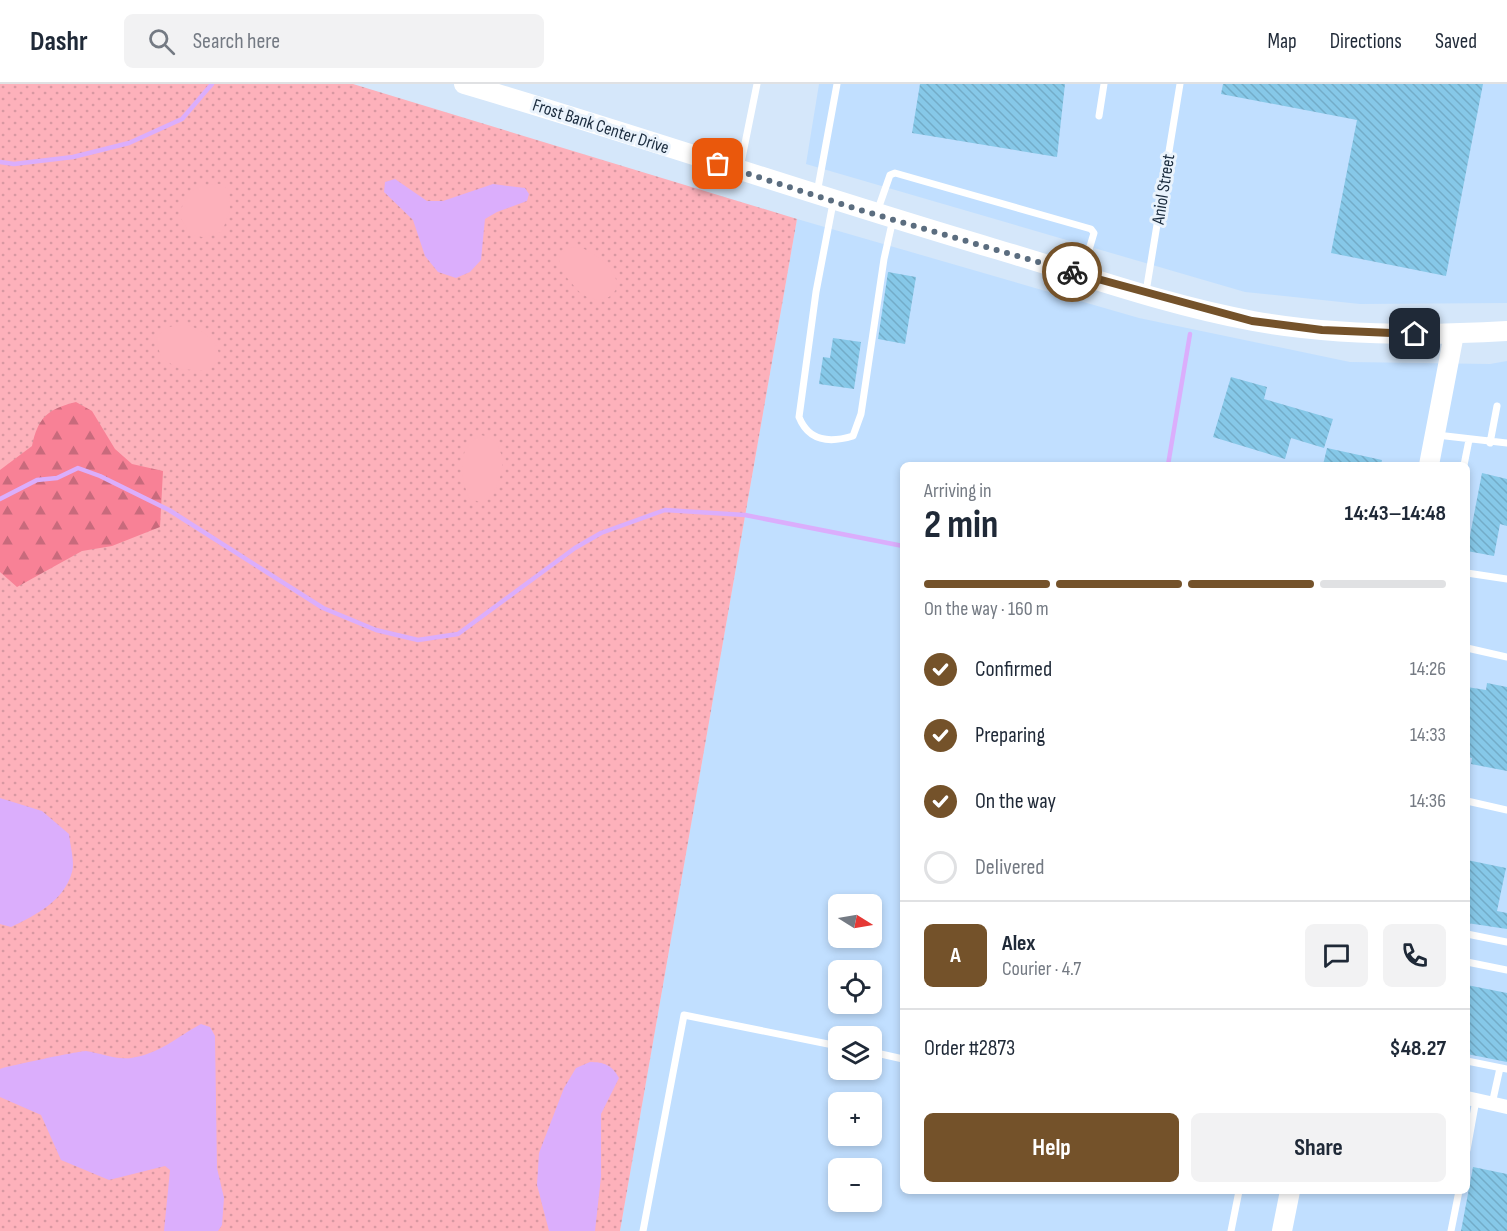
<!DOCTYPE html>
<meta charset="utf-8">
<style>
:root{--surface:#fff;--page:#f2f2f3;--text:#1f2937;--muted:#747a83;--line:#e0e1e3;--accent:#74522a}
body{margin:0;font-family:"Sofia Sans Condensed",sans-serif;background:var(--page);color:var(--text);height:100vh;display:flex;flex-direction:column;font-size:22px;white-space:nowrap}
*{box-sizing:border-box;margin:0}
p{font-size:20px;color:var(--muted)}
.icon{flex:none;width:33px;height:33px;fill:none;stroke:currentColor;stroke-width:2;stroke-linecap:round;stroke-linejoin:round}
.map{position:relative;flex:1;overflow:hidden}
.details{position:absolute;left:900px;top:378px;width:570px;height:732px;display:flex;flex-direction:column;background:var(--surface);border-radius:9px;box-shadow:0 3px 9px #0003}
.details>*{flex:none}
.needle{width:39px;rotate:101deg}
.fabs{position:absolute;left:828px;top:810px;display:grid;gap:12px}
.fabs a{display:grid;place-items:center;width:54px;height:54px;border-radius:9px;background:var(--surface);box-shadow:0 3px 9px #0003;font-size:30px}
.pin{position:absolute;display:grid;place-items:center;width:51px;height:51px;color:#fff;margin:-26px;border-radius:12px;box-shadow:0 3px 9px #0006}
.courier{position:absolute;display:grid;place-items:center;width:60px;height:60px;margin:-30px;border:4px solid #74522a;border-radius:50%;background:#fff;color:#222;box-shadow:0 2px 8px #0007}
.summary em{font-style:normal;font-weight:700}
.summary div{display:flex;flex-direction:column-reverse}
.summary{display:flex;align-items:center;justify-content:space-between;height:102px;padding:0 24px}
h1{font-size:39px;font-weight:700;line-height:45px}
.bar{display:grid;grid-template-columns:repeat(4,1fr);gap:9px 6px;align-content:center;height:72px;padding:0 24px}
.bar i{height:8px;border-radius:4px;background:var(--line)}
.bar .on{background:var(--accent)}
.bar p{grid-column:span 4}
.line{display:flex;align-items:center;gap:15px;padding:0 24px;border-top:2px solid var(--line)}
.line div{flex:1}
.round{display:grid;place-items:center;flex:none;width:63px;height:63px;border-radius:9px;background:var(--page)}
ol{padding:0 24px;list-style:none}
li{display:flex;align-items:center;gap:18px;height:66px}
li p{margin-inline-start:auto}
li .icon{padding:6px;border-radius:50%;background:var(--accent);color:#fff;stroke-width:4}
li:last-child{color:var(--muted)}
li i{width:33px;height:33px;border:3px solid var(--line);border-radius:50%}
.button{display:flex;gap:12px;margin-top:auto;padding:12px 24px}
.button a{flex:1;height:69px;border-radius:9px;background:var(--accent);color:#fff;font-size:24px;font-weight:700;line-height:69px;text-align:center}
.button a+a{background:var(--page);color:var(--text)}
header{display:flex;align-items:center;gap:36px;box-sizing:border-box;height:84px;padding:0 30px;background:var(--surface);border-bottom:2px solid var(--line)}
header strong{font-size:28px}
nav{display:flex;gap:33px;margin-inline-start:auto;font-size:21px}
.search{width:420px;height:54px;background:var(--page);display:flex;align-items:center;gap:15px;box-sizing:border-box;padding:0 21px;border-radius:9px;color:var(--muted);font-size:22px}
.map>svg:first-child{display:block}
</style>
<header>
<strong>Dashr</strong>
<div class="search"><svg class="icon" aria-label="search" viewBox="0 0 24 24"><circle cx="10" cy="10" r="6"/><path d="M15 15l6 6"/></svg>Search here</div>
<nav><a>Map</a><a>Directions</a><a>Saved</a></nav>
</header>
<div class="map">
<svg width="1507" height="1147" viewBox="0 0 1507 1147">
<defs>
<pattern id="grass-dots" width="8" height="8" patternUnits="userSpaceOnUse" patternTransform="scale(1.5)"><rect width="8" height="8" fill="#fdb1bb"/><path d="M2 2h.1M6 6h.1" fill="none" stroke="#d898a2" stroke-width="1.8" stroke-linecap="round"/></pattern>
<pattern id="forest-firs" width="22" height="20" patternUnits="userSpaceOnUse" patternTransform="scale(1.5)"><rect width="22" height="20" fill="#f88196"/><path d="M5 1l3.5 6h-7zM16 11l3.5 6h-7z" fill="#c86a7c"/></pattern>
<pattern id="building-back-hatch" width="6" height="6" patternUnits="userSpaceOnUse" patternTransform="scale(1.5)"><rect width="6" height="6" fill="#86c8e8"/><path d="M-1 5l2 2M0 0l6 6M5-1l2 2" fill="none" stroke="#73acc8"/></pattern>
</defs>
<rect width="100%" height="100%" fill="#d5e7fa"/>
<path fill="#c1dfff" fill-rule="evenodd" d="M 819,0 L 1507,0 L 1507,219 L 1360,220 L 1245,208 L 806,80 Z
M 797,135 L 1139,234 L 1350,278 L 1490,280 L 1507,277 L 1507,1147 L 620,1147 ZM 903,381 L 1467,381 L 1467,1107 L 903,1107 ZM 838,820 L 872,820 L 872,854 L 838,854 ZM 838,886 L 872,886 L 872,920 L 838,920 ZM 838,952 L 872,952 L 872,986 L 838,986 ZM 838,1018 L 872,1018 L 872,1052 L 838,1052 ZM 838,1084 L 872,1084 L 872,1118 L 838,1118 Z"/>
<path fill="url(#grass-dots)" d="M 0,0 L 353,0 L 797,135 L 620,1147 L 0,1147 Z"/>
<path fill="url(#forest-firs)" d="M 76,318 L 92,327 L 115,365 L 132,380 L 163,387 L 160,443 L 112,462 L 82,467 L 17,503 L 0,488 L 0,386 L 32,362 C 38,333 48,325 76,318 Z"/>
<path fill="#fdb1bb" d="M 219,100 L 229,105 L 230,126 L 222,148 L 202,153 L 190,150 L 179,131 C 188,107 192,101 219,100 Z
M 572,163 C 585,163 591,168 601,176 C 640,207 597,232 574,202 C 565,191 557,185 560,170 Z
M 186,241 C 207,245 235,271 207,287 L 180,285 L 161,274 L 156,255 C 163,243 172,241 186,241 Z
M 481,351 C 513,357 505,405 482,419 L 469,414 C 460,392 456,363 481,351 Z"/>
<path fill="#dbaefc" d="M 395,95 L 427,117 L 443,117 L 493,100 L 525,104 L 529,110 L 527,117 L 497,128 L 485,135 L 481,176 L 470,188 L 456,194 L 438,188 L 425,172 L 413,136 L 384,108 L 385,98 Z
M 0,714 L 42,727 L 69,750 C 70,761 75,778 72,788 C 64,817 36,831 11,843 L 0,840 Z
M 201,940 L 210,943 L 215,952 L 217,1084 L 224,1114 L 222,1141 L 218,1147 L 164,1147 L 170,1086 L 165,1082 L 109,1096 L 61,1076 L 41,1031 L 0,1013 L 0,985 C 8,982 79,967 86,967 C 100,969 116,976 131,974 C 159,970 177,953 201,940 Z
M 590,978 C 604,978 612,981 619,994 L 601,1030 L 601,1093 L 595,1147 L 549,1147 L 537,1101 L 539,1069 L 564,1004 L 576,984 Z"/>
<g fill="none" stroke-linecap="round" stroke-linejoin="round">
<path stroke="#dbaefc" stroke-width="4.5" d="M 0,78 L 14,80 L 73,73 L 129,59 L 182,35 L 212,0
M 1168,381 L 1190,250
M 0,415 L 37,396 L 57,394 L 78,384 L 100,392 L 169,426 L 323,524 L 376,546 L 418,556 L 458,550 L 575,464 L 601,449 L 665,426 L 745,431 L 903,462"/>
</g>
<path fill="url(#building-back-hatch)" d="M 920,0 L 1065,0 L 1057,73 L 912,49 Z
M 1223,0 L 1483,0 L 1446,192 L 1331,169 L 1357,36 L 1221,10 Z
M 888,188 L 916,193 L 905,260 L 878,255 Z
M 833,254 L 861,258 L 854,305 L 819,300 L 823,273 L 830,274 Z
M 1231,293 L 1267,303 L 1264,315 L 1333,335 L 1324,364 L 1291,354 L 1285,375 L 1213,353 Z
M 1327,364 L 1382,376 L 1381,381 L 1323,381 Z
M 1482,389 L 1507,395 L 1507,442 L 1500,440 L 1494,472 L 1467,467 Z
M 1487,599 L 1507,603 L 1507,687 L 1471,680 L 1472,674 L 1467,673 L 1467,603 L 1486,606 Z
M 1467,776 L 1506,784 L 1497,827 L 1507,829 L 1507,845 L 1467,839 Z
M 1467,901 L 1507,909 L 1507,978 L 1467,970 Z
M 1473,1083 L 1507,1090 L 1507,1147 L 1461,1147 Z"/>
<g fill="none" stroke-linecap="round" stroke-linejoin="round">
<path stroke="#fff" stroke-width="7" d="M 1099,32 L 1104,0
M 740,84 L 757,0
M 817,109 L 837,0
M 833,119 L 816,208 L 799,333 C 809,358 830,359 853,352 L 861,330 L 884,175 L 893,135
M 877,128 L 890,91 L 895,89 L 1091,145 L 1094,149 L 1082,189
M 1146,208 L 1180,0
M 1437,351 L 1507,359
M 1490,359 L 1497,322
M 1464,381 L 1469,356
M 1467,489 L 1507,495
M 1467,564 L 1507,573
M 1467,717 L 1507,726
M 1467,850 L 1507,858
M 1467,878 L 1507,886
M 872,968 L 903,975
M 1467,977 L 1507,985
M 1492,1020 L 1500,984
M 1467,1066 L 1476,1016
M 643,1147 L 684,931 L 838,962
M 1231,1147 L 1239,1107
M 1451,1147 L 1459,1107"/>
<path stroke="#fff" stroke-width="14" d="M 1467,1014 L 1507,1023"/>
<path stroke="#fff" stroke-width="20" d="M 464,0 C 641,52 815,112 992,164 C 1078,189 1165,221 1253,237 C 1336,252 1423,252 1507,247
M 1429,381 L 1454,250
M 1282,1147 L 1290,1107"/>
</g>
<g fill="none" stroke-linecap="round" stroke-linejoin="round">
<path stroke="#5b6d7f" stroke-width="6" stroke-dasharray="0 10.8" d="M 718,80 L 860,126 L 1072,188"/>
<path stroke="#74522a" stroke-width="8" d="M 1072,188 L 1252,237 L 1322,246 L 1415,250"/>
</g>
<g text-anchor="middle" stroke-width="6" stroke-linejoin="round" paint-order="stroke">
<g font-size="18" fill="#1a2b3d" stroke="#eaf3fc">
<text transform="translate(601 42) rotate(18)" y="6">Frost Bank Center Drive</text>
<text transform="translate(1163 105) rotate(-81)" y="6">Aniol Street</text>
</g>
</g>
</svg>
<div class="fabs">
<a><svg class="needle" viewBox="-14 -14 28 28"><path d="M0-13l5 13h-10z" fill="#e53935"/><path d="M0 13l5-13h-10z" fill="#747a83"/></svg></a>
<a><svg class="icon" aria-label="locate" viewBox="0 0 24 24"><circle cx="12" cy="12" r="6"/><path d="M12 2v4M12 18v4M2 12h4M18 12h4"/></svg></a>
<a><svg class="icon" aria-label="layers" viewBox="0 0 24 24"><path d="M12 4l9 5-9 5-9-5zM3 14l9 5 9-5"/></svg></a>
<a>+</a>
<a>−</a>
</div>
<div class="pin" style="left:718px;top:80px;background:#ea580c"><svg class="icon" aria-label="bag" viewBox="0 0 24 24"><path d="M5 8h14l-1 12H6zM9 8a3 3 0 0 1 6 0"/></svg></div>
<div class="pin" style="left:1415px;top:250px;background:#1f2937"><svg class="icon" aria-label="home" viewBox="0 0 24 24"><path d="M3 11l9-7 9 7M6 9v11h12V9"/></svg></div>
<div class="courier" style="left:1072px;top:188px"><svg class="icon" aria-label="bike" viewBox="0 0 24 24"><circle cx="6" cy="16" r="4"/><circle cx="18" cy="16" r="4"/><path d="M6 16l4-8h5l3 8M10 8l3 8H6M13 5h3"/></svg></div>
<section class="details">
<div class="summary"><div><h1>2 min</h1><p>Arriving in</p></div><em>14:43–14:48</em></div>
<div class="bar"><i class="on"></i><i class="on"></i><i class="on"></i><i></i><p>On the way · 160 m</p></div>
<ol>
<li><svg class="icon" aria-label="check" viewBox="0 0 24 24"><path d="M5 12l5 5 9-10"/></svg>Confirmed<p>14:26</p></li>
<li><svg class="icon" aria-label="check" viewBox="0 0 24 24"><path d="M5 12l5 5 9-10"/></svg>Preparing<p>14:33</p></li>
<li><svg class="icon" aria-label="check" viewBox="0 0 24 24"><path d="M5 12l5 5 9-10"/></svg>On the way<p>14:36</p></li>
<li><i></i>Delivered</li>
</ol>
<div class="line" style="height:108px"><b class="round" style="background:var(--accent);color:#fff">A</b><div><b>Alex</b><p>Courier · 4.7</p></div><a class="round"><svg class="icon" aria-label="chat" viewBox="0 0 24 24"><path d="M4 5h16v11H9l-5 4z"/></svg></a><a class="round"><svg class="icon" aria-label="phone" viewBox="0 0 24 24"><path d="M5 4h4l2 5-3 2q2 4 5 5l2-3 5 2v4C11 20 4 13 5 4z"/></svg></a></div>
<div class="line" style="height:78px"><div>Order #2873</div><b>$48.27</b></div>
<div class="button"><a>Help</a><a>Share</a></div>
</section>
</div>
